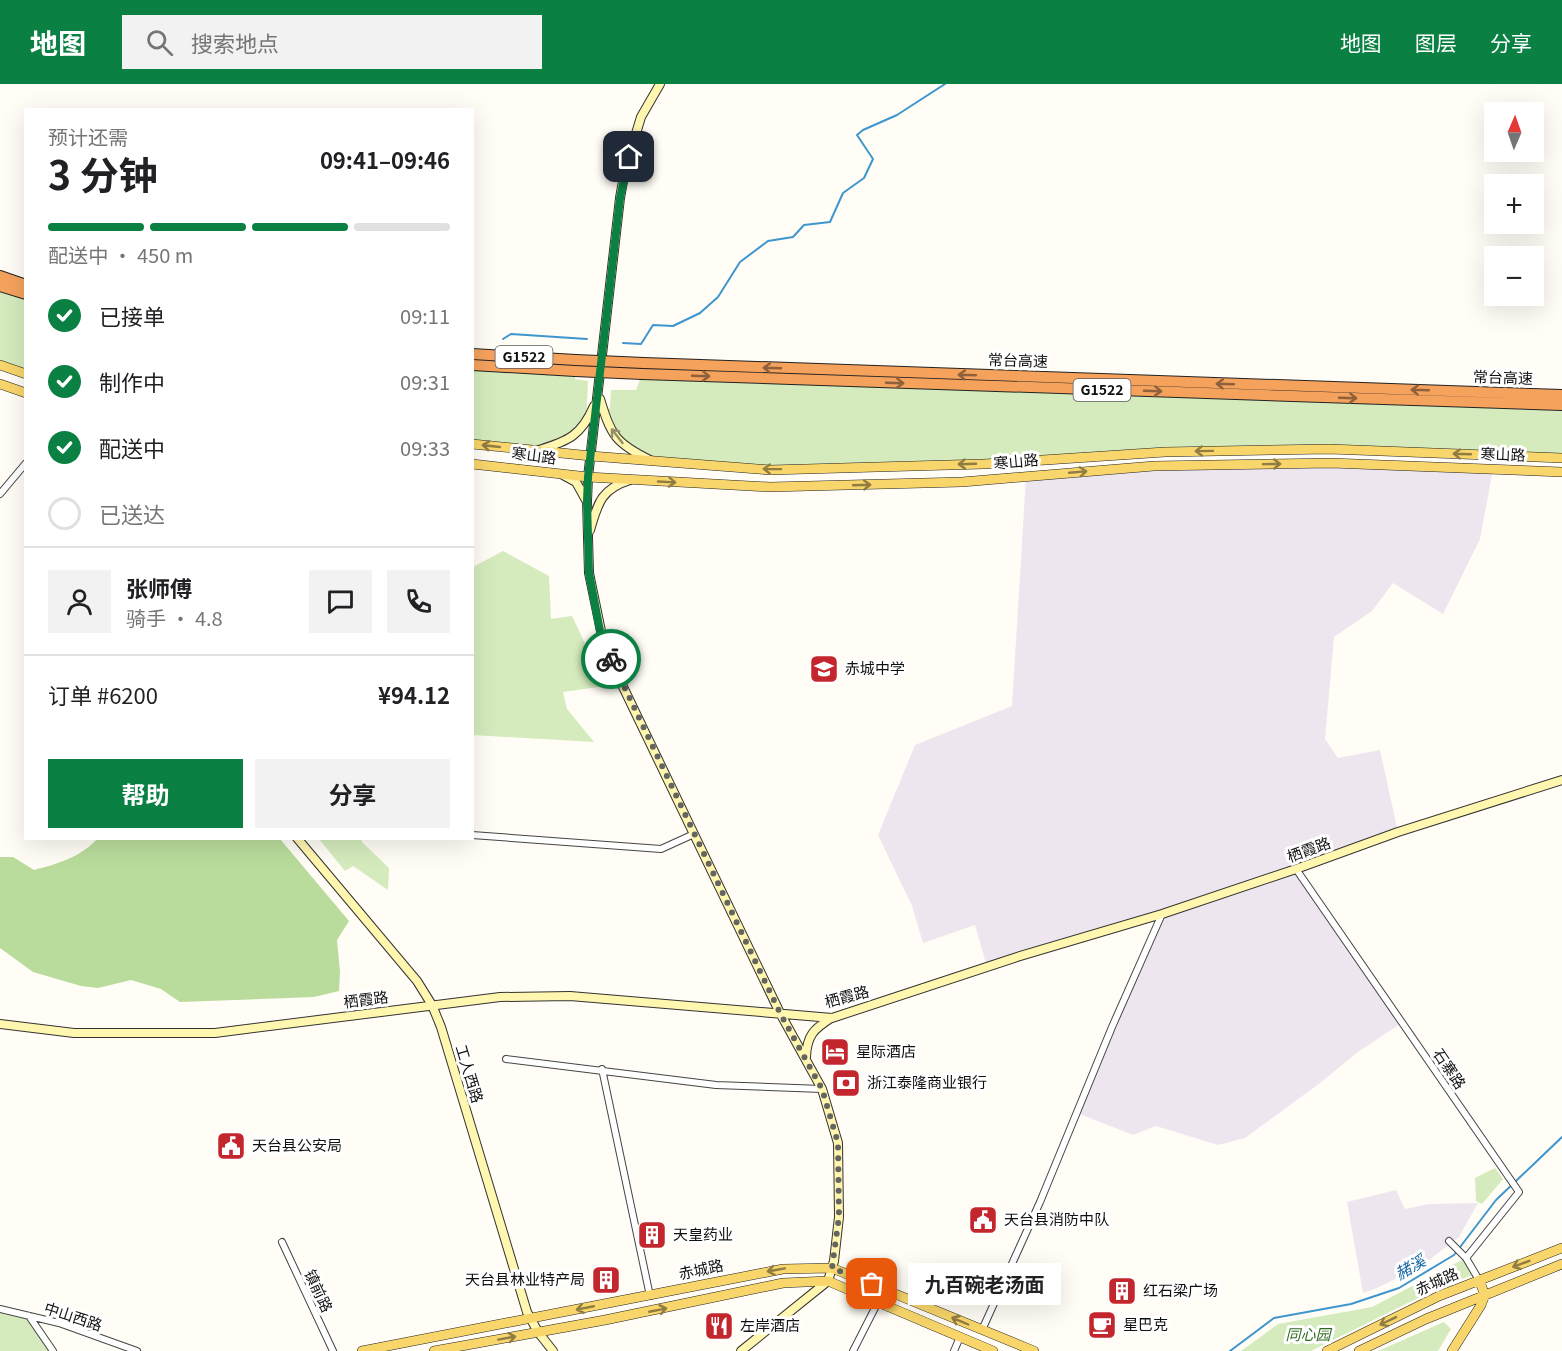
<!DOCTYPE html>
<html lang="zh">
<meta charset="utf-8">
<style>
:root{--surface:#fff;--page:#f2f2f2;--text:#202124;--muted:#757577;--line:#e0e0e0;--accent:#0b8043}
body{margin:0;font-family:Georgia,"Noto Sans SC",serif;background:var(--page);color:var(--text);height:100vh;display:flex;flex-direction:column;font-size:22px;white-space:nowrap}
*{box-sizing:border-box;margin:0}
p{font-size:20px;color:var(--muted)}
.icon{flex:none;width:33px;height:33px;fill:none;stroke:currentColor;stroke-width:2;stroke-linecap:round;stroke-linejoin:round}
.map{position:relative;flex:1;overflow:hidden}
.sheet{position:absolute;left:24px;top:24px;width:450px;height:732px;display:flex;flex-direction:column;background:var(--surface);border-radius:0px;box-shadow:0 6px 24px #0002}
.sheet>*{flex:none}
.needle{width:39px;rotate:2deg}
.fabs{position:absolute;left:1484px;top:18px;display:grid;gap:12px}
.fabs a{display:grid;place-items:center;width:60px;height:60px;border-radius:0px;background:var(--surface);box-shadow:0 6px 24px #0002;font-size:30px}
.pin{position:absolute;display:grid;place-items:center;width:51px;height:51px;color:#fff;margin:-26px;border-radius:12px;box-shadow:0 3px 9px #0006}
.courier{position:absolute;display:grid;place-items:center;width:60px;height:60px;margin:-30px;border:4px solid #0b8043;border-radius:50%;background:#fff;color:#222;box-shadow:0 2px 8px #0007}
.bubble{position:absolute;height:42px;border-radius:0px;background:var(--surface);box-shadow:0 6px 24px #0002;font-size:20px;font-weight:700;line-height:42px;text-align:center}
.head em{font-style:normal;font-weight:700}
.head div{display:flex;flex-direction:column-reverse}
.head{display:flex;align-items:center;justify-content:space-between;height:102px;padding:0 24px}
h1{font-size:39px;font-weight:700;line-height:45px}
.bar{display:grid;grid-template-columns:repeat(4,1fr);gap:9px 6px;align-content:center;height:72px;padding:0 24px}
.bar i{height:8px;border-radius:4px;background:var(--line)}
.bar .selected{background:var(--accent)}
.bar p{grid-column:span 4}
.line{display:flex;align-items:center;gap:15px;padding:0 24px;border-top:2px solid var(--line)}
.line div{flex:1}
.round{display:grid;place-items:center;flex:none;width:63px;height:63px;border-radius:0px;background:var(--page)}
ol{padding:0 24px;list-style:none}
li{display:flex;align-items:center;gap:18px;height:66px}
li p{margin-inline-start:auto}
li .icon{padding:6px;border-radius:50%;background:var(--accent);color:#fff;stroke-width:4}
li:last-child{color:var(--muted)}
li i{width:33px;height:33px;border:3px solid var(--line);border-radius:50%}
.action{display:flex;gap:12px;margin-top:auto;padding:12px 24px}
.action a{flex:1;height:69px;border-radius:0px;background:var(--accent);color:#fff;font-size:24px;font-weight:700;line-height:69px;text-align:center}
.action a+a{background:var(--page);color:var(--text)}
header{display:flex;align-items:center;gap:36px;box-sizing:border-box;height:84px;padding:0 30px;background:var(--accent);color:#fff}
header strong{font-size:28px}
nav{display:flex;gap:33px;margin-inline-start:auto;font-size:21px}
.search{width:420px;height:54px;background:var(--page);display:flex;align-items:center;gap:15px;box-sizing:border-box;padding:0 21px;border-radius:0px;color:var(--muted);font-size:22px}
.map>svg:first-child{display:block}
</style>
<header>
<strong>地图</strong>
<div class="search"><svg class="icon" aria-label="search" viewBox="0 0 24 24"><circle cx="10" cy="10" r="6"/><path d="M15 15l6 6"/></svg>搜索地点</div>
<nav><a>地图</a><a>图层</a><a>分享</a></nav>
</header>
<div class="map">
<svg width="1562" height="1267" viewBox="0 0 1562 1267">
<rect width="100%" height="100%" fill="#fffdf5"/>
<path fill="#eee6ef" d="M 1331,379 L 1493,386 L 1480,455 L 1443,530 L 1393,499 L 1372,527 L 1334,553 L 1325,655 L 1338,674 L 1380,666 L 1398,748 L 1296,786 L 1403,938 L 1358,968 L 1320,999 L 1245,1054 L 1218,1061 L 1156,1042 L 1133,1051 L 1077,1029 L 1162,831 L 987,883 L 975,841 L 923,859 L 912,822 L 878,751 L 915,661 L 1012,622 L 1026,393 L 1154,382 Z
M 1396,1106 L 1405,1125 L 1429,1120 L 1478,1119 L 1459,1153 L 1420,1183 L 1377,1204 L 1363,1209 L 1347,1118 Z"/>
<path fill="#d5ebbd" d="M 0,202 L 25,210 L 25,290 L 0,281 Z
M 472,281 L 575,287 L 575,295 L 588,297 L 586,339 L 565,358 L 536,366 L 473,360 Z
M 642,290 L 1562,321 L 1562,374 L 1329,365 L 770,386 L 653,377 L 614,352 L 605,331 L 610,323 L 611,306 L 636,306 Z
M 503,467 L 549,492 L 551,535 L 572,532 L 605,602 L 563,608 L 567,625 L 594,658 L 473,651 L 473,483 Z
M 319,755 L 361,755 L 362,758 L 389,784 L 388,806 L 353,782 L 345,787 Z
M 1495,1084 L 1503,1095 L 1482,1120 L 1476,1117 L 1475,1094 Z
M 1466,1174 L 1475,1190 L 1436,1205 L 1311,1267 L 1241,1267 L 1278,1240 L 1372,1223 Z
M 0,1224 L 29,1232 L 53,1267 L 0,1267 Z
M 1444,1238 L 1451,1245 L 1438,1267 L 1378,1267 Z"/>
<path fill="#b9dc9c" d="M 97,755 L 280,755 L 349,837 L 337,856 L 340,888 L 339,907 L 314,913 L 180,918 L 161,905 L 131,896 L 98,904 L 81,902 L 33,888 L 0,864 L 0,773 L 13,773 L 34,786 C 57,780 81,773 97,755 Z"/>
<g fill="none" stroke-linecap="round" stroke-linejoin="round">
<path stroke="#3f96cf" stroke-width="2" d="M 503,255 L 511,250 L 587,255
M 623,259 L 641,260 L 653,241 L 673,242 L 700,229 L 718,213 L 740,178 L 768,157 L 793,153 L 804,141 L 830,138 L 843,109 L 864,94 L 873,75 L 857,51 L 863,46 L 897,31 L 945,0
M 1230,1267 L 1274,1234 L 1351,1220 L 1399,1204 L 1454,1171 L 1496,1116 L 1562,1053"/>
<g stroke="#444" stroke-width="8">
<path id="street" d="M 0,410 L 26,379
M 472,751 L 661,765 L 694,750
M 1296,785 L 1519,1108 L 1466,1174 L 1479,1196
M 506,975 L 716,1001 L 822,1005
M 602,985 L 650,1212
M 1449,1157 L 1466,1174
M 282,1158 L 333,1267
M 0,1225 L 59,1239 L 137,1267
M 29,1232 L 53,1267
M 982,1246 L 1040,1118 L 1112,943 L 1162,830
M 853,1267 L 878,1218
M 954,1267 L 960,1253"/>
</g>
<g stroke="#333" stroke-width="10">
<path id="secondary" d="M 660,0 L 641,33 L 625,86 L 620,114 L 588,393 L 587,417 L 589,489 L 601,547 L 613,582 L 780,929 L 822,1005 L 838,1059 L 839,1133 L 834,1177 L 828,1197 L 741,1267
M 600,315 C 611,351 615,359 650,376
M 539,366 C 568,357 581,352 594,322
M 563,391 L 576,398 L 586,416
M 590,446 C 598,419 601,405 630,396
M 297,754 L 417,897 L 432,921 L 441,943 L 527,1228 L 538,1248 L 553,1267
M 0,940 L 74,949 L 215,949 L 500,913 L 570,912 L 832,934 L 1017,873 L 1162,830 L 1296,785 L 1398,748 L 1562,696
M 806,973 C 807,951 814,945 831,934"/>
</g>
<g stroke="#222" stroke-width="10">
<path id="primary" d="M 0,281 L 26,290
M 0,300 L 26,309
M 472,360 L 591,372 L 770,386 L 984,380 L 1165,368 L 1329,365 L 1562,374
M 472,380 L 588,393 L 770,403 L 962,398 L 1154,382 L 1331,379 L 1562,388
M 362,1267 L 783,1185 L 832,1184 L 1034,1267
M 434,1267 L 605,1236 L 783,1199 L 828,1197 L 993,1267
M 1327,1267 L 1439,1212 L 1562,1164
M 1359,1267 L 1426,1235 L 1562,1180
M 1452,1267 L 1481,1221 L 1485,1211 L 1479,1196"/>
</g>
<g stroke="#222" stroke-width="12">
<path id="highway" d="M 0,192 L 26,201
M 0,202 L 26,210
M 472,270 L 576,276
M 644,279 L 1562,311
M 472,281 L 575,287
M 642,290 L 1562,321"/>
</g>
<use href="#street" stroke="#fff" stroke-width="6"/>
<use href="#secondary" stroke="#fff6b0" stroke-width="8"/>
<use href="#primary" stroke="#f9d66b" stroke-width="9"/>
<use href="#highway" stroke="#f5a25d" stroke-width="10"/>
<g stroke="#222" stroke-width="12" stroke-linecap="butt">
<path id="highway-bridge" d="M 576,276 L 644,279
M 575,287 L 642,290"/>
</g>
<use href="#highway-bridge" stroke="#f5a25d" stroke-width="10"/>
</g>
<defs><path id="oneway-shaft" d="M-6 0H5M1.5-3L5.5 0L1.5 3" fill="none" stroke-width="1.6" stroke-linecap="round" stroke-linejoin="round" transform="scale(1.5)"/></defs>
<g stroke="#8e613b">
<use href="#oneway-shaft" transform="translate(772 284) rotate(-178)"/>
<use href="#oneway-shaft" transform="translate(967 291) rotate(-178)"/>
<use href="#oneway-shaft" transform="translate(701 292) rotate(2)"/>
<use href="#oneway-shaft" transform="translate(895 299) rotate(2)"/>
<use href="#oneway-shaft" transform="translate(1225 300) rotate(-178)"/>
<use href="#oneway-shaft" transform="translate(1420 306) rotate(-178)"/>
<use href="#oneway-shaft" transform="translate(1153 307) rotate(2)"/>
<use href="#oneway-shaft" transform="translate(1348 314) rotate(2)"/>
</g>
<use stroke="#948f68" href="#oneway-shaft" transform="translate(617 352) rotate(-128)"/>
<g stroke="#917d42">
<use href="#oneway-shaft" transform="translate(491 362) rotate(-174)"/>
<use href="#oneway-shaft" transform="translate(1204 367) rotate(179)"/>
<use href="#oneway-shaft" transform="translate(1462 370) rotate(-178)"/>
<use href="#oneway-shaft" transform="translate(967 380) rotate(178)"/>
<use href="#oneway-shaft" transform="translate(1272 380) rotate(-1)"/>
<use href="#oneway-shaft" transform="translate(772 385) rotate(-179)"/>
<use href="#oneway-shaft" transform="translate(1078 388) rotate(-5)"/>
<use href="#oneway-shaft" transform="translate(667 398) rotate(3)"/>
<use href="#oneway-shaft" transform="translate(862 401) rotate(-2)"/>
<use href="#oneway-shaft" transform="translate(1521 1180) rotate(159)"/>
<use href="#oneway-shaft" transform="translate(776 1186) rotate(170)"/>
<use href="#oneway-shaft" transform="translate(585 1224) rotate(169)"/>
<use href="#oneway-shaft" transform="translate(658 1226) rotate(-11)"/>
<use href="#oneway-shaft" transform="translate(960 1237) rotate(-157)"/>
<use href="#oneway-shaft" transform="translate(1388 1237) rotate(154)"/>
<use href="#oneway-shaft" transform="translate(507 1254) rotate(-10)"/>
</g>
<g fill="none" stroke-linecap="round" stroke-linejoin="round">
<path stroke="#646461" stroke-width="6" stroke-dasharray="0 10.8" d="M 611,575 L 780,929 L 822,1005 L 838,1059 L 839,1133 L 832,1184 L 872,1200"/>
<path stroke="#0b8043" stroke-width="8" d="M 611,575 L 600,547 L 589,489 L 587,417 L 588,393 L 620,114 L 629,73"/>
</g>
<defs>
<g id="school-square" transform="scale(1.5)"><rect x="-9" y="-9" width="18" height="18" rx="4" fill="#c4262e" stroke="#fff"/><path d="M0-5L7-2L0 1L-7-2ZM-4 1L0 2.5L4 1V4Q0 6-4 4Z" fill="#fff"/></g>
<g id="hotel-square" transform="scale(1.5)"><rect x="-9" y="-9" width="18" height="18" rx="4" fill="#c4262e" stroke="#fff"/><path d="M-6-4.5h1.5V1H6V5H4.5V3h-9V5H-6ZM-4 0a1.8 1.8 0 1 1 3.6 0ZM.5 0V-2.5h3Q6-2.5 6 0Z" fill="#fff"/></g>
<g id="bank-square" transform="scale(1.5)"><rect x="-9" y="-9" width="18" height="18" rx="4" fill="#c4262e" stroke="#fff"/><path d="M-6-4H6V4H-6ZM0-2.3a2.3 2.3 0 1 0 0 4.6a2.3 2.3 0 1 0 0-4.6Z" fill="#fff"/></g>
<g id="civic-square" transform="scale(1.5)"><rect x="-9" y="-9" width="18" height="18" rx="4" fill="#c4262e" stroke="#fff"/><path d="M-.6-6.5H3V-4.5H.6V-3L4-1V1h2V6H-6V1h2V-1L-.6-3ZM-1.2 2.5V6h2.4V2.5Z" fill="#fff"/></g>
<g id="building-square" transform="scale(1.5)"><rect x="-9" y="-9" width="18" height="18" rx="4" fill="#c4262e" stroke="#fff"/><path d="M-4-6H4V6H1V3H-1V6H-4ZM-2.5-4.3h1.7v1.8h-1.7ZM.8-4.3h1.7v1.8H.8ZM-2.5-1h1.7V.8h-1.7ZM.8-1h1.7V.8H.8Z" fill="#fff"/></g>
<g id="cafe-square" transform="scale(1.5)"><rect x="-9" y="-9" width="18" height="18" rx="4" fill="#c4262e" stroke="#fff"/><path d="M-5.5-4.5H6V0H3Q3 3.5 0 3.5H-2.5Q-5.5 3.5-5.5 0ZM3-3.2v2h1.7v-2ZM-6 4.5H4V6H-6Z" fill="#fff"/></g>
<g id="restaurant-square" transform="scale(1.5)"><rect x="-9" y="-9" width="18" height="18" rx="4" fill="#c4262e" stroke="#fff"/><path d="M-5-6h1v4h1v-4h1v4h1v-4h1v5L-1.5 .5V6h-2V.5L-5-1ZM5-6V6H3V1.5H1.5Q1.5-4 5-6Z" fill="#fff"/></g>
</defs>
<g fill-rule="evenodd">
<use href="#school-square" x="824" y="585"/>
<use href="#hotel-square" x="835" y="968"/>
<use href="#bank-square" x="846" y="999"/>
<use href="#civic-square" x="231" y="1062"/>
<use href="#civic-square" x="983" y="1136"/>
<use href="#building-square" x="652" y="1151"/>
<use href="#building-square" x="606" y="1196"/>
<use href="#building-square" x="1122" y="1207"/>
<use href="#cafe-square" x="1102" y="1241"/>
<use href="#restaurant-square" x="719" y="1242"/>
</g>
<g text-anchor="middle" stroke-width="6" stroke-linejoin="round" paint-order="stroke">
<g fill="#fff" stroke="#585858" stroke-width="1.5">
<rect x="495.5" y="262" width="57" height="22" rx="4.5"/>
<rect x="1073.5" y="295" width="57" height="22" rx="4.5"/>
</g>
<g font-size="14" font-weight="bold" fill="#111">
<text x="524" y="278">G1522</text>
<text x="1102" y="311">G1522</text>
</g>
<g font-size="15" fill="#111" stroke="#fff">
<text transform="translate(1018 277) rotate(2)" y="5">常台高速</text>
<text transform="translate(1503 294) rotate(2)" y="5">常台高速</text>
<text transform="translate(1503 371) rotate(2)" y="5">寒山路</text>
<text transform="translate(534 372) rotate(7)" y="5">寒山路</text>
<text transform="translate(1016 378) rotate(-5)" y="5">寒山路</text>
<text transform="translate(1309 766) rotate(-20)" y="5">栖霞路</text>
<text transform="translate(847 913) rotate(-15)" y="5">栖霞路</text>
<text transform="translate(366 916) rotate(-7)" y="5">栖霞路</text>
<text transform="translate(1449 985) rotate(56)" y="5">石寨路</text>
<text transform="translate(469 990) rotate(73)" y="5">工人西路</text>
<text transform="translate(701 1186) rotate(-12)" y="5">赤城路</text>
<text transform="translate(1437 1198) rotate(-24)" y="5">赤城路</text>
<text transform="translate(318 1207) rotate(65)" y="5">镇前路</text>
<text transform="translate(73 1233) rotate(18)" y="5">中山西路</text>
</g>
<g font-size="15" fill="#111" stroke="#fff" text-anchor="start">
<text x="845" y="590">赤城中学</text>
<text x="856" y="973">星际酒店</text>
<text x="867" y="1004">浙江泰隆商业银行</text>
<text x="252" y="1067">天台县公安局</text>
<text x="1004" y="1141">天台县消防中队</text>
<text x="673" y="1156">天皇药业</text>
<text x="585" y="1201" text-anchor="end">天台县林业特产局</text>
<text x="1143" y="1212">红石梁广场</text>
<text x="1123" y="1246">星巴克</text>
<text x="740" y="1247">左岸酒店</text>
</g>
<g font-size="15" font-style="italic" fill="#2f6b1f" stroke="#fff">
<text x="1308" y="1256">同心园</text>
</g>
<g font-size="16" font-style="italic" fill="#1768a6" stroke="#fff">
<text transform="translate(1410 1183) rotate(-30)" y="6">赭溪</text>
</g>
</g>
</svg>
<div class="fabs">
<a><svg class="needle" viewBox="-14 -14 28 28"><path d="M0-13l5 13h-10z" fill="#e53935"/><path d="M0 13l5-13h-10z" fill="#757577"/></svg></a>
<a>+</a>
<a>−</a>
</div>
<div class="pin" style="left:872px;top:1200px;background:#ea580c"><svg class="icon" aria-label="bag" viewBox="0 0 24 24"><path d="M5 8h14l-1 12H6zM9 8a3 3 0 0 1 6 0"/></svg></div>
<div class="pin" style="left:629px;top:73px;background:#1f2937"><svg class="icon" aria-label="home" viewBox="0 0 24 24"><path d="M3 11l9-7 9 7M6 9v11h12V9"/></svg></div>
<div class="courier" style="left:611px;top:575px"><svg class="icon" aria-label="bike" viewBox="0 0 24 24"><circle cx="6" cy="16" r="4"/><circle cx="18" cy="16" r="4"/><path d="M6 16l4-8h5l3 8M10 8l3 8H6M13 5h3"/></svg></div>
<div class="bubble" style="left:908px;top:1179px;width:153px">九百碗老汤面</div>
<section class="sheet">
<div class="head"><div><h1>3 分钟</h1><p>预计还需</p></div><em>09:41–09:46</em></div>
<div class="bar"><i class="selected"></i><i class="selected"></i><i class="selected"></i><i></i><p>配送中 · 450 m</p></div>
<ol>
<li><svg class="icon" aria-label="check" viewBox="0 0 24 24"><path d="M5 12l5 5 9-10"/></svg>已接单<p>09:11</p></li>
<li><svg class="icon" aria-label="check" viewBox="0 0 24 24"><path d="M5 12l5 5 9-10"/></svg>制作中<p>09:31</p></li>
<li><svg class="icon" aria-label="check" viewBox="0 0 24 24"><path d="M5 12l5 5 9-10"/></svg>配送中<p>09:33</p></li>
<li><i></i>已送达</li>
</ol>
<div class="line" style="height:108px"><a class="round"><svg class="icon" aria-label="person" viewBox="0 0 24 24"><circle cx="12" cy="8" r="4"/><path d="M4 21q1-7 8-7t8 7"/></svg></a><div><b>张师傅</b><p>骑手 · 4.8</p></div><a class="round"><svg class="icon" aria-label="chat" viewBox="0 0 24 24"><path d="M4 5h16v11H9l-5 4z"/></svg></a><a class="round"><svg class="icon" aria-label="phone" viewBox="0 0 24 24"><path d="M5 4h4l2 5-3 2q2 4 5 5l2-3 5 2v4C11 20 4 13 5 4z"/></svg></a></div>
<div class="line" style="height:78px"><div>订单 #6200</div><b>¥94.12</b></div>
<div class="action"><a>帮助</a><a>分享</a></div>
</section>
</div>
